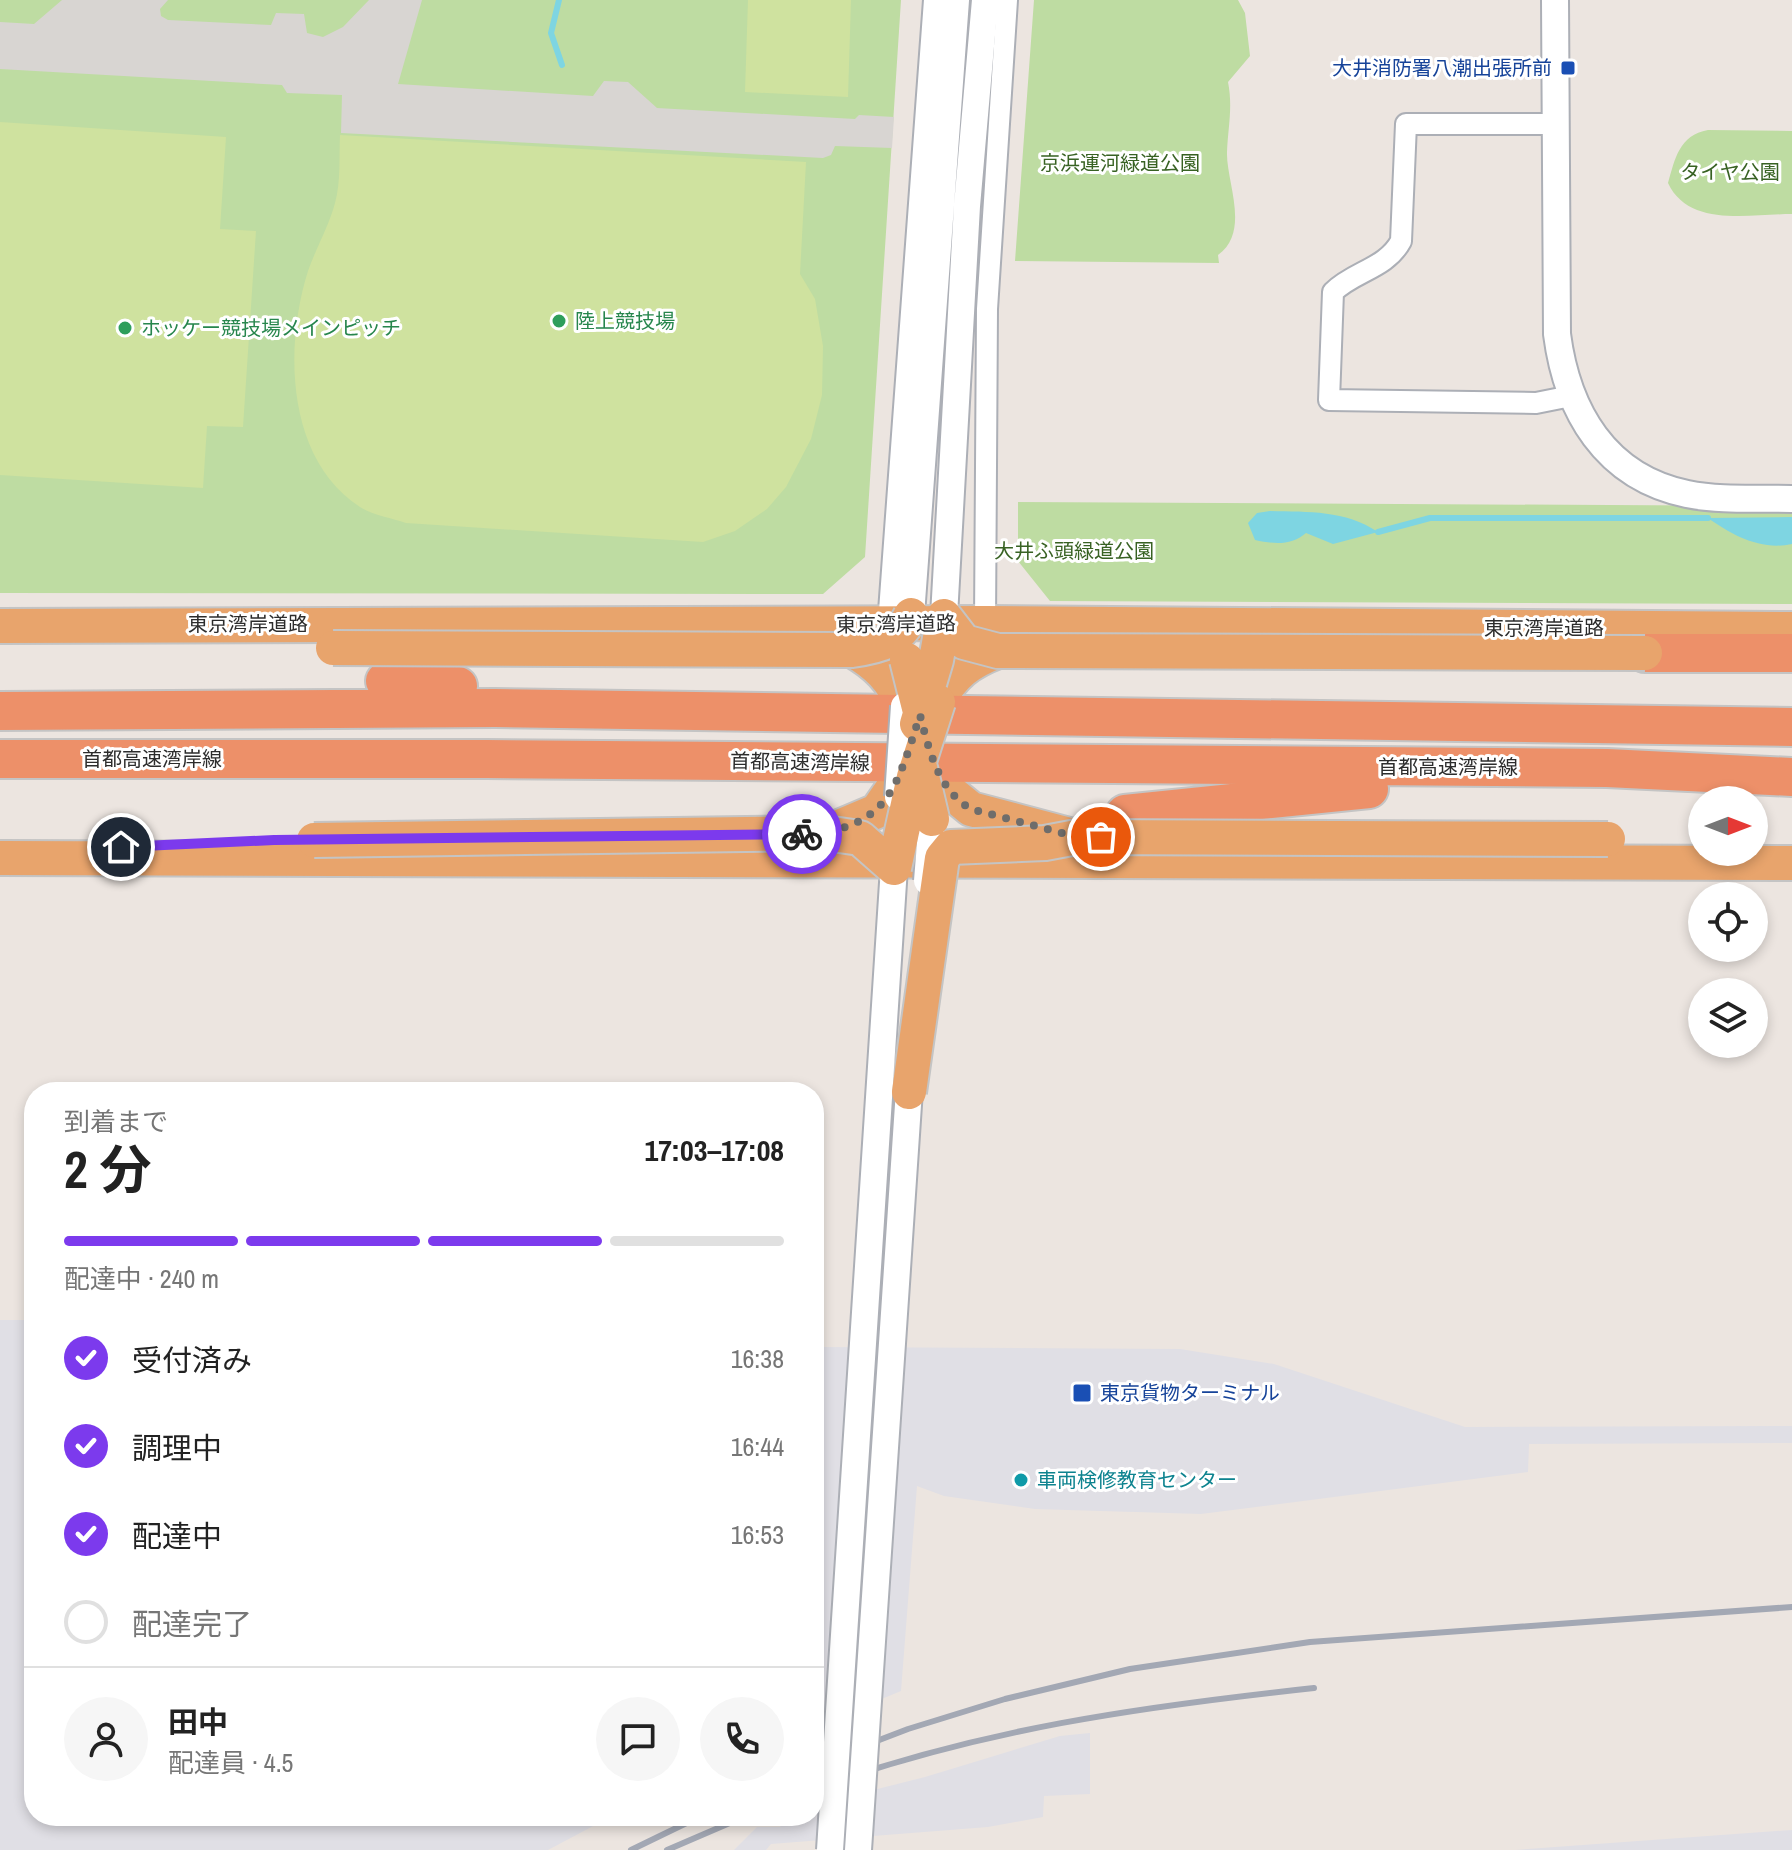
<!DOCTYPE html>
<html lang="ja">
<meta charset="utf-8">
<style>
:root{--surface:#fff;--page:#f6f6f6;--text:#222;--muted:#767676;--line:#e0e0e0;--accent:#7c3aed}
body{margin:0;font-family:"Archivo Narrow","Noto Sans JP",sans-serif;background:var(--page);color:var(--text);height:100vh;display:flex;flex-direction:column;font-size:30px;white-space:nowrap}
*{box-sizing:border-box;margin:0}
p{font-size:26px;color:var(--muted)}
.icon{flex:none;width:44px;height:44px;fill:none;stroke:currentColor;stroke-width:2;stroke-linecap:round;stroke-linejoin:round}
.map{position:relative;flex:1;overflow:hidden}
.details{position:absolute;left:24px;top:1082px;width:800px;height:744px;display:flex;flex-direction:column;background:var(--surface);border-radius:32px;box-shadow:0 4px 12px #0003}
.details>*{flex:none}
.needle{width:52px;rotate:90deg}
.controls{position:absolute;left:1688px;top:786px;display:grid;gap:16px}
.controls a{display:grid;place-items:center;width:80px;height:80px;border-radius:50%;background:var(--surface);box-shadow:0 4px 12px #0003;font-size:40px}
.pin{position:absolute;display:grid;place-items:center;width:68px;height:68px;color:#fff;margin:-34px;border:4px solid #fff;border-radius:50%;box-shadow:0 2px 8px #0007}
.courier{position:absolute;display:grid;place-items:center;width:80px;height:80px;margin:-40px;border:6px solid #7c3aed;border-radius:50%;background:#fff;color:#222;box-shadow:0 2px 10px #0007}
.head em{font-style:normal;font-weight:700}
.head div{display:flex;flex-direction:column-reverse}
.head{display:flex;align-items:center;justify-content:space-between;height:136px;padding:0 40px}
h1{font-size:52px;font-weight:700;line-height:60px}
.bar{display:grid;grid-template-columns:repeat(4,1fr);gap:12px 8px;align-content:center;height:96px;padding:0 40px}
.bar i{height:10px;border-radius:6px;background:var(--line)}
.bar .selected{background:var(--accent)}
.bar p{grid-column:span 4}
.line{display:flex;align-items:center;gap:20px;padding:0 40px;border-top:2px solid var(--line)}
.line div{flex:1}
.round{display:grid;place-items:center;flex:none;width:84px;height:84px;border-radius:42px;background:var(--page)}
ol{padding:0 40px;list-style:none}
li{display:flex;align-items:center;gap:24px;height:88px}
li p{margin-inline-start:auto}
li .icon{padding:8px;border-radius:50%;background:var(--accent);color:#fff;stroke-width:4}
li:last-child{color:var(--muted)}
li i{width:44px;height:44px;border:4px solid var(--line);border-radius:50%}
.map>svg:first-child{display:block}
</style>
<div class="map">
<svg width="1792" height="1850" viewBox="0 0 1792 1850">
<rect width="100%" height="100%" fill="#ece5e0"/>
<path fill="#e0dfe5" d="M 0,1320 L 34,1320 L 34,1816 L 612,1816 L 548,1850 L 0,1850 Z
M 814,1347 L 1180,1349 L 1274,1364 L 1465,1427 L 1792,1426 L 1792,1443 L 1529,1444 L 1528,1472 L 1201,1514 L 1035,1509 L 944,1496 L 917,1486 L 901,1691 L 814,1727 Z
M 1090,1733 L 1090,1794 L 1044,1796 L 1043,1817 L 988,1827 L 771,1844 L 766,1850 L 734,1850 L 757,1827 L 780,1827 L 790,1816 L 814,1816 L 814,1805 L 925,1777 L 1060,1736 Z
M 1792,1830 L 1792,1850 L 1515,1850 Z"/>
<path fill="#bedca2" d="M 0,0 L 901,0 L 865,557 L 823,594 L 0,593 Z
M 1034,0 L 1238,0 L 1245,13 L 1250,56 L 1228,82 C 1233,107 1228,127 1227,152 C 1226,182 1251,231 1218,255 L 1219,263 L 1015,261 Z
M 1708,130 L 1792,131 L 1792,214 C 1750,214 1689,228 1668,183 C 1675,159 1679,135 1708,130 Z
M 1018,502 L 1792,506 L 1792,604 L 1050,601 L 1018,561 Z"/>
<path fill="#cfe29f" d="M 748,0 L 851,0 L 848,97 L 745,92 Z
M 0,122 L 226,137 L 220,229 L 256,231 L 243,427 L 207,426 L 203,488 L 0,475 Z
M 340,135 L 806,162 L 800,274 L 815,299 L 823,346 L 822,395 L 811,439 L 786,487 L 767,509 L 735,531 L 703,542 L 406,523 C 392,518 372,515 360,507 C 286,459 284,347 308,271 C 316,248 329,226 335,203 C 341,182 339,157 340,135 Z"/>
<path fill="#d8d5d2" d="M 62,0 L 168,0 L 160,9 L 161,16 L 168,20 L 271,25 L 276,13 L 304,14 L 307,33 L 323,37 L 343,27 L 369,0 L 422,0 L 398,84 L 593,96 L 604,81 L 628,82 L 657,108 L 855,119 L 859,115 L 894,117 L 892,148 L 835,146 L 831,155 L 823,158 L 341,133 L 342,95 L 287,93 L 282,85 L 0,69 L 0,22 L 34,24 Z"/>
<path fill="#7ed5e2" d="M 1270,511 C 1309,512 1345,510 1378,532 L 1333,544 L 1306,533 C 1291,546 1274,544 1255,540 L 1248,523 L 1257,513 Z
M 1792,517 L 1792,544 C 1761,551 1732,535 1708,518 Z"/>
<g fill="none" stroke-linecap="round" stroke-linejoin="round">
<path stroke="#7ed5e2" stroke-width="6" d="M 559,0 L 551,33 L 562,65
M 1378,532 L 1430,518 L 1708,518"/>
<g stroke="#acafb6" stroke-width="24">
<path id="minor" d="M 1555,124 L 1406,124 L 1401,241 C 1386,269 1354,271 1333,292 L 1329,400 L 1536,403 L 1571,396
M 985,623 L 987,309 L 1007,0
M 888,625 L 934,0"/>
</g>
<g stroke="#acafb6" stroke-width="30">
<path id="tertiary" d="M 1555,0 L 1557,334 C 1567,411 1605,477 1687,494 C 1721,501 1757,498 1792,499
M 911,615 L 956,0
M 944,616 L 967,206 L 985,0"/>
</g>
<g stroke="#c4c4c4" stroke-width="38">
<path id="trunk" d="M 0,626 L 985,623 L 1792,629
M 852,650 C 878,665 891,679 904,706
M 938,702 C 953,674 969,662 998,651
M 935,766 L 949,791 L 971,809 L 1077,837
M 825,833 L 877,811 L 900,778
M 0,858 L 1792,863"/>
</g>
<g stroke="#c4c4c4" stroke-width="42">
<path id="motorway" d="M 1645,653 L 1792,653
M 385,681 L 458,686
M 0,711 L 495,708 L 1792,727
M 0,759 L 486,759 L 1607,768 L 1792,777
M 1125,814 L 1369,789"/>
</g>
<use href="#minor" stroke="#fff" stroke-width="20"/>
<use href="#tertiary" stroke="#fff" stroke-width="26"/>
<use href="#trunk" stroke="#e8a46c" stroke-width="34"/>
<use href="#motorway" stroke="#ed9069" stroke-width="38"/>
<path stroke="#a3a8b4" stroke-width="6" d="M 814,1765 L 908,1729 L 1005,1699 L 1130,1669 L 1310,1642 L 1792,1607
M 814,1789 C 982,1729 1138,1707 1314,1688
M 631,1850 L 701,1816
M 667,1850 L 746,1816"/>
<g stroke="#acafb6" stroke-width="30" stroke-linecap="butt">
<path id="tertiary-bridge" d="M 898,797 L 904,706
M 927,881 L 932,819
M 830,1850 L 895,852
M 858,1850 L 910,1075"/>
</g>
<g stroke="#c4c4c4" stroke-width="38" stroke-linecap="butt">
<path id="trunk-bridge" d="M 944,616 L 964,642 L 998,651 L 1645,653
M 333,648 L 852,650 C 879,646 899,642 911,615
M 907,660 L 920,712
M 917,724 L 936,660 L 944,616
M 920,768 L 932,819
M 314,840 L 825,833 L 860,838 L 894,868
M 894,868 L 914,777 L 938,702
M 909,1092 L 942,858 L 951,847 L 1045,843 L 1077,837 L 1608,839"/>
</g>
<use href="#tertiary-bridge" stroke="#fff" stroke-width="26"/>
<use href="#trunk-bridge" stroke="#e8a46c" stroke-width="34"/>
</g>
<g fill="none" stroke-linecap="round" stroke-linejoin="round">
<path stroke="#6f6d6b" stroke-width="8" stroke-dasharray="0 14.4" d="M 802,834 C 889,830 897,786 920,715 C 929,750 938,790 971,809 L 1077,837 L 1101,837"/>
<path stroke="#7c3aed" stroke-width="10" d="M 121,847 L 274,840 L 802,834"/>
</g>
<g fill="#1a4fb4" stroke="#fff" stroke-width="3">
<rect x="1560" y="60" width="16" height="16" rx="4"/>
<rect x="1072" y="1383" width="20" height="20" rx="4"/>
</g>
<g fill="#2e9e5b" stroke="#fff" stroke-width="3">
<circle cx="559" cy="321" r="8"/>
<circle cx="125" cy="328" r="8"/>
</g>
<circle fill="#0f9aa8" stroke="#fff" stroke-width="3" cx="1021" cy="1480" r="8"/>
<g text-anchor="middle" stroke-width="6" stroke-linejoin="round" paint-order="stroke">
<g font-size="20" fill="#164399" stroke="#fff" text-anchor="end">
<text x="1552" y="75">大井消防署八潮出張所前</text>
<text x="1100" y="1400" text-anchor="start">東京貨物ターミナル</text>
</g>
<g font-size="20" fill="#386223" stroke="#fff">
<text x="1120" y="170">京浜運河緑道公園</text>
<text x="1730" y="179">タイヤ公園</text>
<text x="1074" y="558">大井ふ頭緑道公園</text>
</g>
<g font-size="20" fill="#27864d" stroke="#fff" text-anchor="start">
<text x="575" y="328">陸上競技場</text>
<text x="141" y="335">ホッケー競技場メインピッチ</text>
</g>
<g font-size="20" fill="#2c2c2c" stroke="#fff">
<text x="248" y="631">東京湾岸道路</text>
<text transform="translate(896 624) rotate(-1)" y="7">東京湾岸道路</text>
<text x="1544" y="635">東京湾岸道路</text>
<text x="152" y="766">首都高速湾岸線</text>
<text transform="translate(800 762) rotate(1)" y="7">首都高速湾岸線</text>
<text x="1448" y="774">首都高速湾岸線</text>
</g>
<g font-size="20" fill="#0d838f" stroke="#fff" text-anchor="start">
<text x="1037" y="1487">車両検修教育センター</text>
</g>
</g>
</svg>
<div class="controls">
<a><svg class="needle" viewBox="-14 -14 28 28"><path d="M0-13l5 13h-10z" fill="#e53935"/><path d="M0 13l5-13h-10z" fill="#767676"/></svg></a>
<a><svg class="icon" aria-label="locate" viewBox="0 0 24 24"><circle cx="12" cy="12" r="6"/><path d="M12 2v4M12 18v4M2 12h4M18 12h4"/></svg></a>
<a><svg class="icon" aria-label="layers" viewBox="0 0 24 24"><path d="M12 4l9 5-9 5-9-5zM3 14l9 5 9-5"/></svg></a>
</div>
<div class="pin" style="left:1101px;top:837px;background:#ea580c"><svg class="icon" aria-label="bag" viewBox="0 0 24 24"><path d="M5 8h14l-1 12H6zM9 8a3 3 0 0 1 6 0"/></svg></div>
<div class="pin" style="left:121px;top:847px;background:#1f2937"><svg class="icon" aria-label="home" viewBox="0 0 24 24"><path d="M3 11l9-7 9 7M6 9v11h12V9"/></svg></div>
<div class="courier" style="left:802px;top:834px"><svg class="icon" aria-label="bike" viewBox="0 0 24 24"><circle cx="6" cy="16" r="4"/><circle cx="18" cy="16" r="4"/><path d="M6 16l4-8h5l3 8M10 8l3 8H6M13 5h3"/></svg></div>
<section class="details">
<div class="head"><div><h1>2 分</h1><p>到着まで</p></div><em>17:03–17:08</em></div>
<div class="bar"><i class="selected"></i><i class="selected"></i><i class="selected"></i><i></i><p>配達中 · 240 m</p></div>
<ol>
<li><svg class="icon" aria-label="check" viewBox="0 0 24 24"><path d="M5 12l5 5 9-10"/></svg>受付済み<p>16:38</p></li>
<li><svg class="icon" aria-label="check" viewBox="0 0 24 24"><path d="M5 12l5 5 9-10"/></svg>調理中<p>16:44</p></li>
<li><svg class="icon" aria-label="check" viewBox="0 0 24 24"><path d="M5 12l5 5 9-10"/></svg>配達中<p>16:53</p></li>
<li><i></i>配達完了</li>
</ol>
<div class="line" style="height:144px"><a class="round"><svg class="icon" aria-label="person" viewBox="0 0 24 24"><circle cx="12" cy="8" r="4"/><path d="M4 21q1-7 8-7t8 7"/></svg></a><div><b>田中</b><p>配達員 · 4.5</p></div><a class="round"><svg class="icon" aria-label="chat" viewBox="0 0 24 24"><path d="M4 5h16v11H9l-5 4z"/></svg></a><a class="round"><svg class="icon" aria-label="phone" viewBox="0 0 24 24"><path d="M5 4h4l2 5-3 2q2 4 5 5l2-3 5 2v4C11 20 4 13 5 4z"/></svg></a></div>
</section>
</div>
